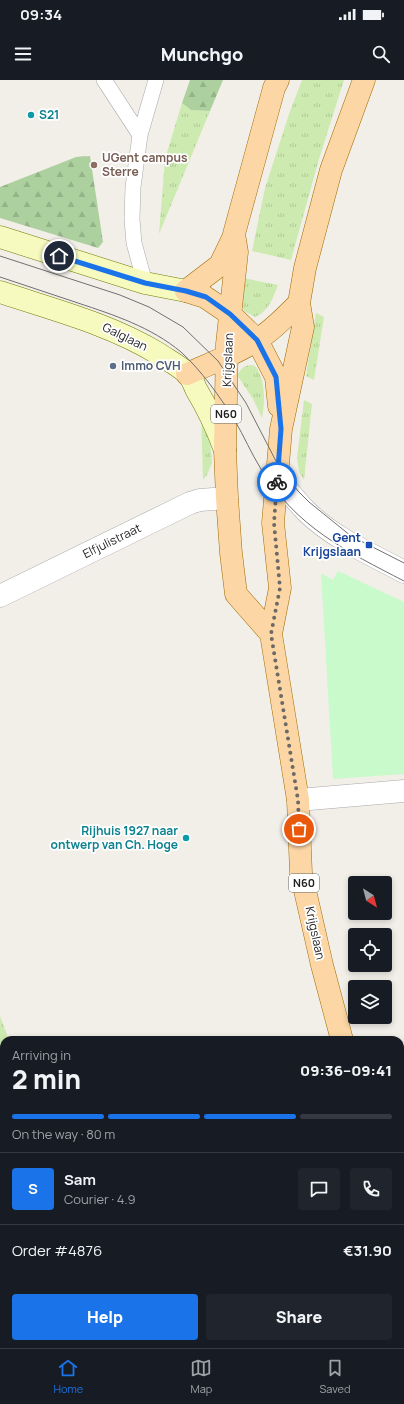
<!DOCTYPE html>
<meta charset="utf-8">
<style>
:root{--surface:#171b24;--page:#20242c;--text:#f1f3f6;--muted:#9ea1a6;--line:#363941;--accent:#1a73e8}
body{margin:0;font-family:Manrope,sans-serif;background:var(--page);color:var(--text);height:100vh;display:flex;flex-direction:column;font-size:15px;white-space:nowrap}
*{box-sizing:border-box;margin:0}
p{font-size:13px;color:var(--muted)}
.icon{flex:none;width:22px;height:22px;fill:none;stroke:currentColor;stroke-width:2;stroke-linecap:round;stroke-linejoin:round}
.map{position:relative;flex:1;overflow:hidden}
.sheet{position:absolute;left:0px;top:956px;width:404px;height:312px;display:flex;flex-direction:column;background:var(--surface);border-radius:12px 12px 0 0;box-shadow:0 2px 6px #0003}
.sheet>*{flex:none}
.needle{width:26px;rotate:144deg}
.fabs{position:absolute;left:348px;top:796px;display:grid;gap:8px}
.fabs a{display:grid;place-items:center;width:44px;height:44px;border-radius:4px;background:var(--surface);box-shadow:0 2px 6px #0003;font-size:20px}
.pin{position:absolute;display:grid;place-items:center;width:34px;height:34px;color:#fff;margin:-17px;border:2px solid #fff;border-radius:50%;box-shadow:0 1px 4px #0007}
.courier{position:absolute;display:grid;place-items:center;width:40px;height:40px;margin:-20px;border:3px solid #1a73e8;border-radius:50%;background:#fff;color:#222;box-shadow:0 1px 5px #0007}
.headline em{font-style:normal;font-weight:800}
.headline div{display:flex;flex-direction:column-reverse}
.headline{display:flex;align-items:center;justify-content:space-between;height:68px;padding:0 12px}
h1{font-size:26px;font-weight:800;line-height:30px}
.bar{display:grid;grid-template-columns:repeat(4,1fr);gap:6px 4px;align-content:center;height:48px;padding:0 12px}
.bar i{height:5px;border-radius:3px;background:var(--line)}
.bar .active{background:var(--accent)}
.bar p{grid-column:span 4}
.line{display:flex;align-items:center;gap:10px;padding:0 12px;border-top:1px solid var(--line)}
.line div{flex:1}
.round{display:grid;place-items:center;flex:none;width:42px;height:42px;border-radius:4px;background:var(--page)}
.cta{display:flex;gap:8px;margin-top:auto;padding:8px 12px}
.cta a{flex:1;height:46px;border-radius:4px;background:var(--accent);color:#fff;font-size:16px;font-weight:800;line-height:46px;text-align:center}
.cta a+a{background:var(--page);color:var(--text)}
.status{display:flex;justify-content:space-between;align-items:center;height:28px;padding:0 20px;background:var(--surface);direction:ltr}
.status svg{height:11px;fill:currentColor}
header{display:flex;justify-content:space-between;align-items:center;height:52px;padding:0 12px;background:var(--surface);font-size:18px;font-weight:800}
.dock{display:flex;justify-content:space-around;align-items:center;height:56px;border-top:1px solid var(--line);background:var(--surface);font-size:11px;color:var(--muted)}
.dock a{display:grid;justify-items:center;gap:2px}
.dock .active{color:var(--accent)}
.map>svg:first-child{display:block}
</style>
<div class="status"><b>09:34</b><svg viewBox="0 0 49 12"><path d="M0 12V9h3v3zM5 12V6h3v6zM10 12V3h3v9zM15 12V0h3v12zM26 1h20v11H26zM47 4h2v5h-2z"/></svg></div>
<header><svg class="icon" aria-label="menu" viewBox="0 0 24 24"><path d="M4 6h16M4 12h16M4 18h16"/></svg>Munchgo<svg class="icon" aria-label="search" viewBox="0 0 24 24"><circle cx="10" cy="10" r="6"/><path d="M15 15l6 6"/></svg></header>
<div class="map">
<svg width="404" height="1268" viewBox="0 0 404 1268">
<defs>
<pattern id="grass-tufts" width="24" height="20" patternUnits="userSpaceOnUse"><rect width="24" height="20" fill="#cdebb0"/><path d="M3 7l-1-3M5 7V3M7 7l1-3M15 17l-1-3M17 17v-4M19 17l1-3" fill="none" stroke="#b0c997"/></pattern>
<pattern id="forest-firs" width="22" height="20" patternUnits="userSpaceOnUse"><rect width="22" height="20" fill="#add19e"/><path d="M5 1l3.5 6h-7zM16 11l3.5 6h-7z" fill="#95b388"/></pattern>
</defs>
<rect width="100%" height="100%" fill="#f2efe9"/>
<path fill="url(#grass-tufts)" d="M 302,0 L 344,0 L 319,79 L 291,180 L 252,171 L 265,108 L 289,34 Z
M 182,23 L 191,30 L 210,31 L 159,154 L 165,79 Z
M 243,198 L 278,205 C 273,218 269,231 255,237 L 244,231 L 241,223 Z
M 316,233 L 324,237 L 314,300 L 306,296 Z
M 250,285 L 255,286 C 266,301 265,320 262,338 L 253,319 L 237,295 C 241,289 243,286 250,285 Z
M 304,320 L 312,324 L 304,400 L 299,392 L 297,378 Z
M 201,333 L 209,348 L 212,383 L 207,395 L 203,400 Z
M 0,936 L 9,960 L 4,960 L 4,987 L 3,987 L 0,981 Z"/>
<path fill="url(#forest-firs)" d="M 190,0 L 223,0 L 210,31 L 191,30 L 182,23 Z
M 90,76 L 103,162 L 98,168 L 0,138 L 0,107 L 76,77 Z
M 4,1004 L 4,1145 L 0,1144 L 0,1005 Z"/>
<path fill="#c8facc" d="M 338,491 L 404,522 L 404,694 L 333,699 L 321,493 L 333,500 Z"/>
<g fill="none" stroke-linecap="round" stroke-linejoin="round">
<g stroke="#a9a9a9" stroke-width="16">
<path id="lane" d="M 104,0 L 140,55
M 145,203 L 134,163 L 132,139 L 133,107 L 140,55 L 156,0"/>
</g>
<g stroke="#a9a9a9" stroke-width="23">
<path id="street" d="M 277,397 C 287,409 296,421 307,432 C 335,459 371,474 404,492
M 0,516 L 190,423 L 200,420 L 227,418
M 298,720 L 404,711
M 400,1069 L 404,1068
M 18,1268 L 20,1268"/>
</g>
<g stroke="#707d05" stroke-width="23">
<path id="secondary" d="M 0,157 L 145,203 L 186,211
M 0,212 C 54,230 110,244 159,274 C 168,280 179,286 187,293 C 191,297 194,304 196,309 C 208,329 217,348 225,370"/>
</g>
<g stroke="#a06b00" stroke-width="23">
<path id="primary" d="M 186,211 L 205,217 L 230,234 L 257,260 L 276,297 L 279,326
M 186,211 L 220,185 L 233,158
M 187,294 C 211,283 236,274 257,260 C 273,250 286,236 299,223
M 271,554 L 236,514 L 231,473 L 227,418 L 225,370 L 227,264 L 237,172 L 234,154 L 274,8 L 278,0
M 342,960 L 322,885 L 301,793 L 298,720 L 271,554 L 280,508 L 273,443 L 281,349 L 303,247 L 299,223 L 305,188 L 331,90 L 364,0
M 400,1164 L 404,1178"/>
</g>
<use href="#lane" stroke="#fff" stroke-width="15"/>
<use href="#street" stroke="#fff" stroke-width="22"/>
<use href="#secondary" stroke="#f7fabf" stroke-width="22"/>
<use href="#primary" stroke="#fcd6a4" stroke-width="22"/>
<path stroke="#707070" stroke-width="1" d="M 0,176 L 120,215 L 149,227 L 183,247 L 218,281 L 246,323 L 278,385 L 298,411 L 309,422 L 351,456 L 404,483
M 0,197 C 26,206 52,214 78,223 C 114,235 151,247 181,272 C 201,290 221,318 235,341 C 244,356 251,373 261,389 C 296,447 346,471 404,501"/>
</g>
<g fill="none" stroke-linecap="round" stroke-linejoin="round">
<path stroke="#6b6a68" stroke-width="4" stroke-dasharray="0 7.2" d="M 277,402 L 274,443 L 280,508 L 271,554 L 298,720 L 299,749"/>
<path stroke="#1a73e8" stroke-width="5" d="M 59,176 L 145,203 L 186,211 L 206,217 L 230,234 L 257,260 L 276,297 L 281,349 L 277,402"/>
</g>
<g fill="#0f9aa8" stroke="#fff" stroke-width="1.5">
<circle cx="31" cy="35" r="4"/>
<circle cx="186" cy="758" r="4"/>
</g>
<circle fill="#8d6e63" stroke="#fff" stroke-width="1.5" cx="94" cy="85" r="4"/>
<circle fill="#5c6f8a" stroke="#fff" stroke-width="1.5" cx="113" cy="286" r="4"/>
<rect fill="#1a4fb4" stroke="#fff" stroke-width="1.5" x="365" y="461" width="8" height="8" rx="2"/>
<g text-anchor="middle" stroke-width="3.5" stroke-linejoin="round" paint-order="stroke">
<g fill="#fff" stroke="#646464" stroke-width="1">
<rect x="211" y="325" width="30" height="18" rx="3"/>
<rect x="289" y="794" width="30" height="18" rx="3"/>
</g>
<g font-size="11" font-weight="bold" fill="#222">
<text x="226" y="338">N60</text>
<text x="304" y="807">N60</text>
</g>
<g font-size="12" font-weight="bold" fill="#0d838f" stroke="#fff" text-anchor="start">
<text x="39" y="39">S21</text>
<text x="178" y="755" text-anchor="end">Rijhuis 1927 naar<tspan x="178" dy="14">ontwerp van Ch. Hoge</tspan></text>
</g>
<g font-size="12" font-weight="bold" fill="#785e54" stroke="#fff" text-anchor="start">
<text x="102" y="82">UGent campus<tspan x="102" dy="14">Sterre</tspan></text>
</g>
<g font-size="12" fill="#222" stroke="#fff">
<text transform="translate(125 257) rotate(26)" y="4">Galglaan</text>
<text transform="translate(228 280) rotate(-88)" y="4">Krijgslaan</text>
<text transform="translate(112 461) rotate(-26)" y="4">Elfjulistraat</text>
<text transform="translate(315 853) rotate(78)" y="4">Krijgslaan</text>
</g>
<g font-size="12" font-weight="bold" fill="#4e5e75" stroke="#fff" text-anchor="start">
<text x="121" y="290">Immo CVH</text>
</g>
<g font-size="12" font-weight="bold" fill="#164399" stroke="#fff" text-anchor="end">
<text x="361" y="462">Gent<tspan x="361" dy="14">Krijgslaan</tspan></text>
</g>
</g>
</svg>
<div class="fabs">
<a><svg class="needle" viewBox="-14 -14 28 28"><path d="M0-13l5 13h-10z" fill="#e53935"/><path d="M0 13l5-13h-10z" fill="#9ea1a6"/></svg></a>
<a><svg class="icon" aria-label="locate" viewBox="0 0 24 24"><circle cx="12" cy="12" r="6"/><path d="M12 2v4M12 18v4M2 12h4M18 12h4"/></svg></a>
<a><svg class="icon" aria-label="layers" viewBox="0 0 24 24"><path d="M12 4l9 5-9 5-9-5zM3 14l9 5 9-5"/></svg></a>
</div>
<div class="pin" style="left:299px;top:749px;background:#ea580c"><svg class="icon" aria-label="bag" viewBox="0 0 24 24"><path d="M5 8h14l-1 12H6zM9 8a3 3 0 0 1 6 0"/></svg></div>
<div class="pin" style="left:59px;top:176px;background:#1f2937"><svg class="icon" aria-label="home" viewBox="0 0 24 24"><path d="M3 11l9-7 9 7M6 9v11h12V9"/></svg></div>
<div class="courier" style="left:277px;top:402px"><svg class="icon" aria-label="bike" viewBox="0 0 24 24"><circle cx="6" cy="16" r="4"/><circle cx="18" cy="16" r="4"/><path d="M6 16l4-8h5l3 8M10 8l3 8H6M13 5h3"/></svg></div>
<section class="sheet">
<div class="headline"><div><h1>2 min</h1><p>Arriving in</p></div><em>09:36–09:41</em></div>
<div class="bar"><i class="active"></i><i class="active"></i><i class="active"></i><i></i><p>On the way · 80 m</p></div>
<div class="line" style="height:72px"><b class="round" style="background:var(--accent);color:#fff">S</b><div><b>Sam</b><p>Courier · 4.9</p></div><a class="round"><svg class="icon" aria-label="chat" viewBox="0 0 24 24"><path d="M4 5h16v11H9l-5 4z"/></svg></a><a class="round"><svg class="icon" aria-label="phone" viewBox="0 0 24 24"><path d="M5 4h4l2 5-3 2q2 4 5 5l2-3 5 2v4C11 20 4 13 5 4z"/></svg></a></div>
<div class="line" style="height:52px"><div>Order #4876</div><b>€31.90</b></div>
<div class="cta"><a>Help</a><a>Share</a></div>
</section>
</div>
<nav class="dock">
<a class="active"><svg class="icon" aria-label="home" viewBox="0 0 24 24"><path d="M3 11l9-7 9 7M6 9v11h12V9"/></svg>Home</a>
<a><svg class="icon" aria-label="map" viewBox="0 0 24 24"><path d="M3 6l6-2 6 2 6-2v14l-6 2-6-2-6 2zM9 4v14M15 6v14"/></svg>Map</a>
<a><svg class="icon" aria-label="saved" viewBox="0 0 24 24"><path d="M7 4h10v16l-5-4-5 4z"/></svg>Saved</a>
</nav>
